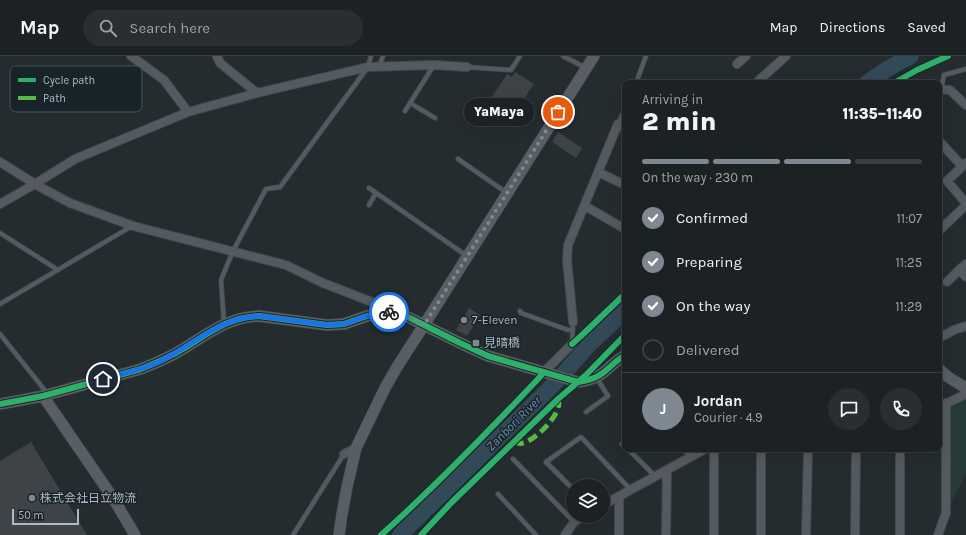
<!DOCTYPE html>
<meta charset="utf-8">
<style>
:root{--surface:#1c2124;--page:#292e31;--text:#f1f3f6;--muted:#a0a3a6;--line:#3a3e41;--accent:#7d8890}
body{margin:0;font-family:Karla,"Noto Sans JP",sans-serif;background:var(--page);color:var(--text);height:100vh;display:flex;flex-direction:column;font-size:15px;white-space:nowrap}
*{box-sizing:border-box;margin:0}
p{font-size:13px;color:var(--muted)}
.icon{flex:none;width:22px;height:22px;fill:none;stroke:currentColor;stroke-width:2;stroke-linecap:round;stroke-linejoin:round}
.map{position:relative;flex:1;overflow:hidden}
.drawer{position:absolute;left:622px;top:24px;width:320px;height:372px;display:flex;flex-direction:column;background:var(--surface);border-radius:8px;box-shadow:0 4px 16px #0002,0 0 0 1px var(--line)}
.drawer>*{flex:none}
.buttons{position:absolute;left:566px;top:423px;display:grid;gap:8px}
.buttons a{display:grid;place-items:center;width:44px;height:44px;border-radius:50%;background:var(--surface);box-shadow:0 4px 16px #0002,0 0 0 1px var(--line);font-size:20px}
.scale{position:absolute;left:12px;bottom:10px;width:67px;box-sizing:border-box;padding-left:4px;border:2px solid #adbac3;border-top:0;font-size:11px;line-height:14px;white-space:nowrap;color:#adbac3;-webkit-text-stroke:3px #19232a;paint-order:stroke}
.pin{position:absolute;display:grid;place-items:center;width:34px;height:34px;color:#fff;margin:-17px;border:2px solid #fff;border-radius:50%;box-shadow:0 1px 4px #0007}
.courier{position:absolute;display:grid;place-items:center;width:40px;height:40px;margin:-20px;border:3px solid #1a73e8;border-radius:50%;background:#fff;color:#222;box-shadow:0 1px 5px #0007}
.bubble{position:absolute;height:28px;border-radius:14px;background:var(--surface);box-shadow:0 4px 16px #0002,0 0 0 1px var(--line);font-size:13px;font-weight:800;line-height:28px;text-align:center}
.head em{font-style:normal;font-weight:800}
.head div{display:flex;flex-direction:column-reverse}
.head{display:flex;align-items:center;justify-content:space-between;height:68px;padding:0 20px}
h1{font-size:26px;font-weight:800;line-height:30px}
.bar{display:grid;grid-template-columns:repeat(4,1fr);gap:6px 4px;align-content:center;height:48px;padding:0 20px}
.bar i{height:5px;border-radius:3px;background:var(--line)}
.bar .selected{background:var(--accent)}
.bar p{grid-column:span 4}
.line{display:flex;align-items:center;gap:10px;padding:0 20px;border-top:1px solid var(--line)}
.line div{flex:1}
.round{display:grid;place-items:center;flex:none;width:42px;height:42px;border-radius:21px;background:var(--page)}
ol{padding:0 20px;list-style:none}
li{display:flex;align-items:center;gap:12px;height:44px}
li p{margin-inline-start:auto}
li .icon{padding:4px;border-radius:50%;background:var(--accent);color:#fff;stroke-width:4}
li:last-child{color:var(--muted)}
li i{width:22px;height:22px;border:2px solid var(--line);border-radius:50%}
header{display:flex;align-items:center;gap:24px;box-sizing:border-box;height:56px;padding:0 20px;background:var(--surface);border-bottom:1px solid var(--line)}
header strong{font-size:19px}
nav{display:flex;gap:22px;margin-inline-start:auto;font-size:14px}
.search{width:280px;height:36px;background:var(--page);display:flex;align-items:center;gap:10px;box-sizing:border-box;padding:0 14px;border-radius:22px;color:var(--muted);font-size:15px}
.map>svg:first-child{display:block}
</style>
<header>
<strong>Map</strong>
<div class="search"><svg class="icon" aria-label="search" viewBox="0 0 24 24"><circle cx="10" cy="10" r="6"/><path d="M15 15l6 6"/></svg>Search here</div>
<nav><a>Map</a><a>Directions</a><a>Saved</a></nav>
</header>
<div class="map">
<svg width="966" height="479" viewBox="0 0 966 479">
<rect width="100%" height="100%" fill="#252c30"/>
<path fill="#263a37" d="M 966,340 L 966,418 L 948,452 L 948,351 Z"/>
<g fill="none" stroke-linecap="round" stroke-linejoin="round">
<path stroke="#324958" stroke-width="16" d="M 867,27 C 881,16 895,8 911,0
M 400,479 L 553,329 L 590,288 L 625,255"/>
</g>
<path fill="#3d4347" d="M 515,16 L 534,28 L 515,56 L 492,41 L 507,18 L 512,21 Z
M 558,76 L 582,92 L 576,102 L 552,86 Z
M 469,252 L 480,259 L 467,280 L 456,274 Z
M 31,386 L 87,479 L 0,479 L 0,405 Z"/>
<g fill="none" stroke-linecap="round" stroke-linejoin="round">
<g stroke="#42484b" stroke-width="5.5">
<path id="lane" d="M 563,0 L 586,12
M 379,11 L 383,0
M 467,11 L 511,14 L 520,0
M 636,27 L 646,0
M 941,33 L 944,19 L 966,13
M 410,47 L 435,62
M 405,55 L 434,9
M 618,68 L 625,53
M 458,103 L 507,137
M 369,132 L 467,200
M 369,149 L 376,137
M 0,177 L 58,214
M 0,248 L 132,170
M 520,255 L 521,257 L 568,274 L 573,274
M 224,268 L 221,224 L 233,195 L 266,133 L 280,131 L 368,11 L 371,0
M 0,278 L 47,337
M 572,288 L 573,266
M 586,356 L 608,340 L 596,321
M 622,388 L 625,390
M 628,393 L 655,420
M 683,393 L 691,400
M 513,403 L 574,466
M 573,433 L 546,406 L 581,381 L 631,434
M 498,438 L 536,479
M 293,479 L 344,398"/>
</g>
<g stroke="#42484b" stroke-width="10">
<path id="street" d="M 131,0 L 164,24 L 188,56
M 217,0 L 220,7 L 257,37
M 737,8 L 746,0
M 756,27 L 786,0
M 939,33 L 950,34 L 966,49
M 939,85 L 962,110
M 0,106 L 40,131 L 70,147 L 92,155 L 133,170 L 286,209 L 323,227 L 377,248 L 383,251 L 387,256
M 966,107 L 947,125 L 966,147
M 598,116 L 625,129
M 0,148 L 35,128 L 75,103 L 188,56 L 257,37 L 368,11 L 434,9 L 467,11
M 585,150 L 625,173
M 939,175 L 966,149
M 959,214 L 966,208
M 947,226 L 959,214 L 966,221
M 573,266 L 567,204 L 568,189 L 618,68 L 625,72
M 939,282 L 954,274 L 966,270
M 544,316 L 572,288
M 939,351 L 966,338
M 900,393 L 900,479
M 344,398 L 356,392
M 619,441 L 619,479
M 603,449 L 705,393
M 565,479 L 574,466 L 584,460
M 666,479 L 667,414
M 714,479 L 714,393
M 761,479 L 761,393
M 806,479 L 808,393
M 855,479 L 856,393
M 938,479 L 946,457 L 946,347"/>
</g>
<g stroke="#42484b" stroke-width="12">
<path id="secondary" d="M 939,313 L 948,321 L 966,332
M 43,340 L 113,442 L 135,479
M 0,348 L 43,340 L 141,313 C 156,307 170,301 183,293 C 209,277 228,261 259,260 L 327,269 L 344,268 L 367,260 L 387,256 L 400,257 L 460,287 L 488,300 L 578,326 C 604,323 606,311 625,299
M 339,479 L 342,458 L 347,431 L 356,392 L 385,332 L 397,311 L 424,269 L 594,0"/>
</g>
<use href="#lane" stroke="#545a5f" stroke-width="4"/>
<use href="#street" stroke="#545a5f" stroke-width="8"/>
<use href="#secondary" stroke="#585e64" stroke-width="11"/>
<path stroke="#58b947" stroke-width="5" stroke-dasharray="10 5" stroke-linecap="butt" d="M 514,386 C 517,387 521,388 523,387 C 536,384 564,356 558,343"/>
<g stroke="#19232a" stroke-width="8">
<path id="cycleway" d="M 894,27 L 917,14 L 948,0
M 572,288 L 581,280 L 625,238
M 0,348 L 43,340 L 141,313 C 156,307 170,301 183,293 C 209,277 228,261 259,260 L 327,269 L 344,268 L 367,260 L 387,256 L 400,257 L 460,287 L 488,300 L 578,326 C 604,323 606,311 625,299
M 381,479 C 436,430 487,377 538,323 L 544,316
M 421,479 L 452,446 L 558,343 L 586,319 L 625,279"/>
</g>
<use href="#cycleway" stroke="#2db169" stroke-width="6"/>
</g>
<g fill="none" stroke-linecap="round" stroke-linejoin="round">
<path stroke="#7d8890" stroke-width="4" stroke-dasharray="0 7.2" d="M 389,256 L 400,257 L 424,269 L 558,56"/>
<path stroke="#1a73e8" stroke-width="5" d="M 103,323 C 120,318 138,315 154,308 C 190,293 218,261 259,260 L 327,269 L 344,268 L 367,260 L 389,256"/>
</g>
<g fill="#7d8890" stroke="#19232a" stroke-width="1.5">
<circle cx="464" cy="264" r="4"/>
<rect x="472" y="283" width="8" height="8" rx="2"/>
<circle cx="32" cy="442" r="4"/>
</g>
<g text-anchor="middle" stroke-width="3" stroke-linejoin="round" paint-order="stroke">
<g font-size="12" fill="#adbac3" stroke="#19232a" text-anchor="start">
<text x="472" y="268">7-Eleven</text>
<text x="484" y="291">見晴橋</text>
<text x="40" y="446">株式会社日立物流</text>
</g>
<g font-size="13" font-style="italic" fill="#6e91a6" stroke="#19232a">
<text transform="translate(513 367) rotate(-45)" y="5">Zanbori River</text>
</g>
</g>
<rect x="10" y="10" width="132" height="46" rx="6" fill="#19232a" stroke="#455058" stroke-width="1"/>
<rect x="18" y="22" width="18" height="4" fill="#2db169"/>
<rect x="18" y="40" width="18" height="4" fill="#58b947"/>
<g font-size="11" fill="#adbac3">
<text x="43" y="28">Cycle path</text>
<text x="43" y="46">Path</text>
</g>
</svg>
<div class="buttons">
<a><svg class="icon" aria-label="layers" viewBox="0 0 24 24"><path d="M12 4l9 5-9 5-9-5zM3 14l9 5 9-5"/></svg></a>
</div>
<div class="scale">50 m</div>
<div class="pin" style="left:558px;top:56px;background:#ea580c"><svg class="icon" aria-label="bag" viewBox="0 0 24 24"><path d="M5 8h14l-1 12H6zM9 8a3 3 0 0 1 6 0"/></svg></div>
<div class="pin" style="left:103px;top:323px;background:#1f2937"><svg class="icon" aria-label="home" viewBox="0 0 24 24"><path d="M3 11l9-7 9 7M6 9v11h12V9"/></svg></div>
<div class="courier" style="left:389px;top:256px"><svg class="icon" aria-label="bike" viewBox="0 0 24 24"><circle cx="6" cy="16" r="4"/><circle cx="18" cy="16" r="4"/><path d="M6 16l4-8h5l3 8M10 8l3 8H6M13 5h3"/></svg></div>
<div class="bubble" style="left:464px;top:42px;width:70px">YaMaya</div>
<section class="drawer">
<div class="head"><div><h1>2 min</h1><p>Arriving in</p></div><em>11:35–11:40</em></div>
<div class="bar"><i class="selected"></i><i class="selected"></i><i class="selected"></i><i></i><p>On the way · 230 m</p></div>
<ol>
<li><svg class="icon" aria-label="check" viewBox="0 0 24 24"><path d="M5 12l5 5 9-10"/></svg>Confirmed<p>11:07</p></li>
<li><svg class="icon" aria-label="check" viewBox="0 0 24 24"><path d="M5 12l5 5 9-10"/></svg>Preparing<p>11:25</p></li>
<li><svg class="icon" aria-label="check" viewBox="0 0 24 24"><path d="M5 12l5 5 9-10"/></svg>On the way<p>11:29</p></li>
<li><i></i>Delivered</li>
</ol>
<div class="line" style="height:72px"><b class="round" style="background:var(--accent);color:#fff">J</b><div><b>Jordan</b><p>Courier · 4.9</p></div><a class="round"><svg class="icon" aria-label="chat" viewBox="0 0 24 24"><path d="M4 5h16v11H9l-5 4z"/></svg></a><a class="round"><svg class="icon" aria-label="phone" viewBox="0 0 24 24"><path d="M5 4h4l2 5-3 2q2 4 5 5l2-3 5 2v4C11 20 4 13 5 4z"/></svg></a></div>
</section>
</div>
